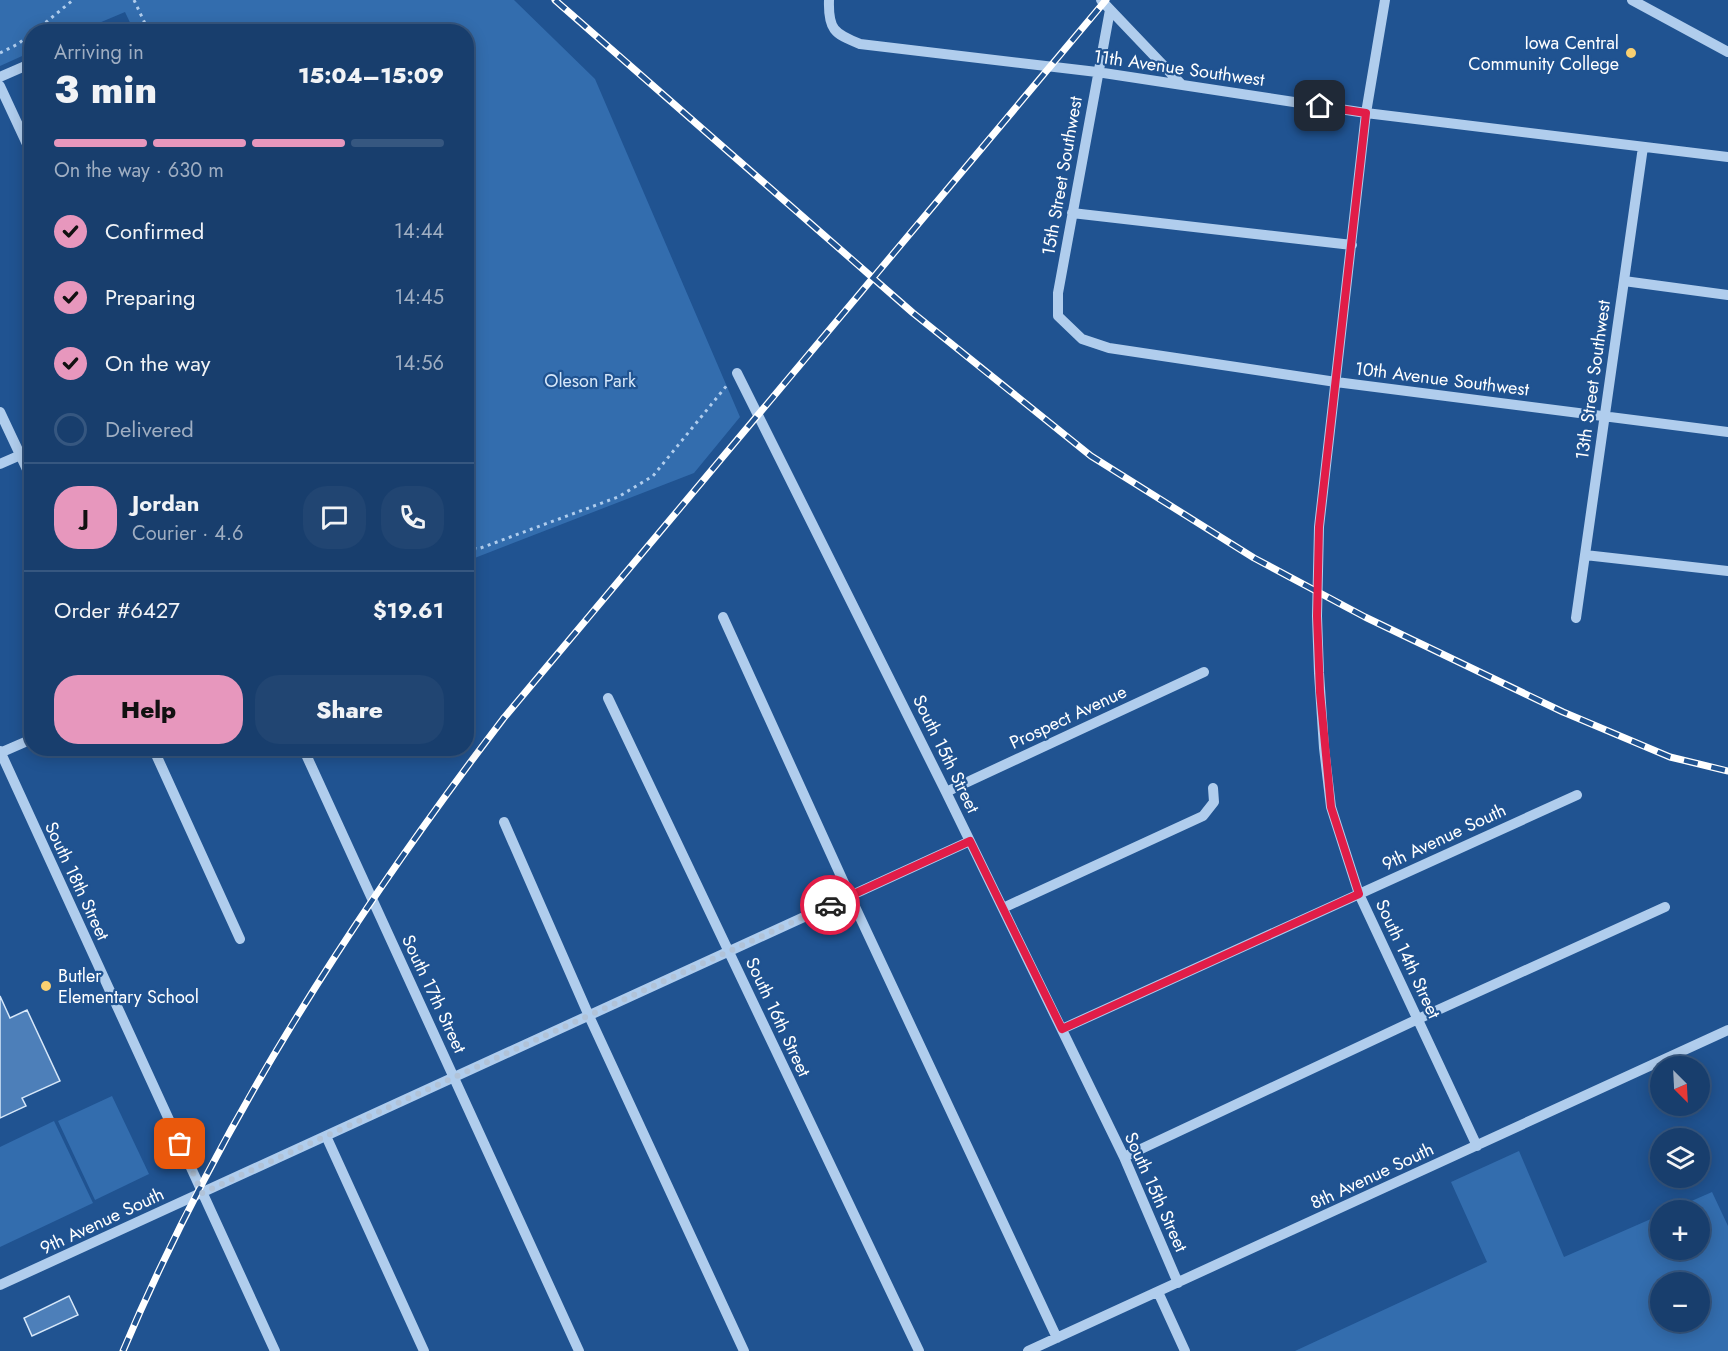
<!DOCTYPE html>
<meta charset="utf-8">
<style>
:root{--surface:#183e6d;--page:#214572;--text:#f1f3f6;--muted:#9faec2;--line:#365780;--accent:#e797bd}
body{margin:0;font-family:Jost,sans-serif;background:var(--page);color:var(--text);height:100vh;display:flex;flex-direction:column;font-size:22px;white-space:nowrap}
*{box-sizing:border-box;margin:0}
p{font-size:20px;color:var(--muted)}
.icon{flex:none;width:33px;height:33px;fill:none;stroke:currentColor;stroke-width:2;stroke-linecap:round;stroke-linejoin:round}
.map{position:relative;flex:1;overflow:hidden}
.side{position:absolute;left:24px;top:24px;width:450px;height:732px;display:flex;flex-direction:column;background:var(--surface);border-radius:24px;box-shadow:0 3px 15px #0003,0 0 0 2px var(--line)}
.side>*{flex:none}
.needle{width:39px;rotate:156deg}
.controls{position:absolute;left:1650px;top:1056px;display:grid;gap:12px}
.controls a{display:grid;place-items:center;width:60px;height:60px;border-radius:50%;background:var(--surface);box-shadow:0 3px 15px #0003,0 0 0 2px var(--line);font-size:30px}
.pin{position:absolute;display:grid;place-items:center;width:51px;height:51px;color:#fff;margin:-26px;border-radius:12px;box-shadow:0 3px 9px #0006}
.courier{position:absolute;display:grid;place-items:center;width:60px;height:60px;margin:-30px;border:4px solid #e11d48;border-radius:50%;background:#fff;color:#222;box-shadow:0 2px 8px #0007}
.head em{font-style:normal;font-weight:800}
.head div{display:flex;flex-direction:column-reverse}
.head{display:flex;align-items:center;justify-content:space-between;height:102px;padding:0 30px}
h1{font-size:39px;font-weight:800;line-height:45px}
.bar{display:grid;grid-template-columns:repeat(4,1fr);gap:9px 6px;align-content:center;height:72px;padding:0 30px}
.bar i{height:8px;border-radius:4px;background:var(--line)}
.bar .current{background:var(--accent)}
.bar p{grid-column:span 4}
.line{display:flex;align-items:center;gap:15px;padding:0 30px;border-top:2px solid var(--line)}
.line div{flex:1}
.round{display:grid;place-items:center;flex:none;width:63px;height:63px;border-radius:24px;background:var(--page)}
ol{padding:0 30px;list-style:none}
li{display:flex;align-items:center;gap:18px;height:66px}
li p{margin-inline-start:auto}
li .icon{padding:6px;border-radius:50%;background:var(--accent);color:#111;stroke-width:4}
li:last-child{color:var(--muted)}
li i{width:33px;height:33px;border:3px solid var(--line);border-radius:50%}
.cta{display:flex;gap:12px;margin-top:auto;padding:12px 30px}
.cta a{flex:1;height:69px;border-radius:24px;background:var(--accent);color:#111;font-size:24px;font-weight:800;line-height:69px;text-align:center}
.cta a+a{background:var(--page);color:var(--text)}
.map>svg:first-child{display:block}
</style>
<div class="map">
<svg width="1728" height="1351" viewBox="0 0 1728 1351">
<rect width="100%" height="100%" fill="#205391"/>
<path fill="#336dae" fill-rule="evenodd" d="M 0,0 L 514,0 L 595,79 L 740,417 L 694,473 L 467,561 L 466,32 L 134,31 L 125,12 L 80,31 L 32,32 L 31,52 L 0,66 Z
M 112,1096 L 149,1174 L 95,1200 L 58,1121 Z
M 54,1121 L 93,1203 L 0,1247 L 0,1147 Z
M 1519,1151 L 1564,1257 L 1660,1215 L 1660,1250 L 1700,1250 L 1700,1210 L 1671,1210 L 1712,1192 L 1728,1226 L 1728,1351 L 1295,1351 L 1487,1262 L 1451,1182 ZM 1700,1282 L 1700,1322 L 1660,1322 L 1660,1282 Z"/>
<path fill="#4d7fb9" stroke="#d6e7f9" stroke-width="1.5" d="M 0,996 L 10,1018 L 27,1010 L 60,1081 L 22,1098 L 26,1106 L 0,1118 Z
M 69,1296 L 78,1315 L 32,1336 L 24,1318 Z"/>
<g fill="none" stroke-linecap="round" stroke-linejoin="round">
<path stroke="#b0cded" stroke-width="3" stroke-dasharray="3 4.5" stroke-linecap="butt" d="M 134,0 L 149,32
M 34,32 L 73,0
M 0,53 L 18,44 L 32,33
M 466,547 L 478,549 L 618,497 L 653,476 L 728,384"/>
<path stroke="#b0cded" stroke-width="10" d="M 829,0 C 828,29 834,34 860,44 L 1097,72 L 1366,113 L 1728,157
M 1101,0 L 1182,85
M 1385,0 L 1366,113 L 1319,527 L 1317,616 L 1319,673 L 1324,748 L 1331,807 L 1359,894 L 1477,1146
M 1632,0 L 1728,52
M 1110,10 L 1058,293 L 1058,316 L 1082,339 L 1109,348 L 1336,382 L 1728,432
M 100,32 L 104,30
M 0,77 L 32,63
M 0,86 L 32,155
M 1072,213 L 1352,245
M 1624,281 L 1728,295
M 737,373 L 946,792 L 1124,1157 L 1178,1283
M 0,412 L 32,480
M 0,464 L 32,450
M 1585,555 L 1728,571
M 723,617 L 850,896 L 1057,1338
M 1576,618 L 1643,147
M 608,698 L 919,1351
M 153,748 L 240,939
M 303,748 L 579,1351
M 0,751 L 275,1351
M 0,753 L 32,739
M 946,792 L 1204,672
M 504,822 L 589,1016 L 744,1351
M 1003,908 L 1203,816 L 1214,802 L 1213,788
M 1062,1029 L 1577,795
M 326,1136 L 424,1351
M 1124,1157 L 1418,1019 L 1665,907
M 0,1285 L 970,841
M 1158,1292 L 1185,1351
M 1028,1351 L 1728,1030"/>
<g stroke="#fff" stroke-width="7">
<path id="rail" d="M 555,0 L 913,313 L 1091,456 L 1254,558 L 1365,617 L 1563,712 L 1670,757 L 1728,771
M 123,1351 C 219,1124 354,914 503,719 L 1106,0"/>
</g>
<use href="#rail" stroke="#205391" stroke-width="4.5" stroke-dasharray="14" stroke-linecap="butt"/>
</g>
<g fill="none" stroke-linecap="round" stroke-linejoin="round">
<path stroke="#b1c3d8" stroke-width="6" stroke-dasharray="0 10.8" d="M 180,1144 L 202,1193 L 830,905"/>
<path stroke="#e11d48" stroke-width="8" d="M 830,905 L 970,841 L 1062,1029 L 1359,894 L 1331,807 L 1320,692 L 1317,616 L 1319,527 L 1366,113 L 1320,106"/>
</g>
<g fill="#fad071" stroke="#205391" stroke-width="2">
<circle cx="1631" cy="53" r="6"/>
<circle cx="46" cy="986" r="6"/>
</g>
<g text-anchor="middle" stroke-width="4.5" stroke-linejoin="round" paint-order="stroke">
<g font-size="18" fill="#fff" stroke="#205391" text-anchor="end">
<text x="1619" y="49">Iowa Central<tspan x="1619" dy="21">Community College</tspan></text>
<text x="58" y="982" text-anchor="start">Butler<tspan x="58" dy="21">Elementary School</tspan></text>
</g>
<g font-size="18" fill="#fff" stroke="#205391">
<text transform="translate(1179 68) rotate(8)" y="6">11th Avenue Southwest</text>
<text transform="translate(1062 176) rotate(-80)" y="6">15th Street Southwest</text>
<text transform="translate(1442 379) rotate(7)" y="6">10th Avenue Southwest</text>
<text transform="translate(1593 380) rotate(-82)" y="6">13th Street Southwest</text>
<text transform="translate(1068 717) rotate(-25)" y="6">Prospect Avenue</text>
<text transform="translate(946 754) rotate(64)" y="6">South 15th Street</text>
<text transform="translate(1444 837) rotate(-25)" y="6">9th Avenue South</text>
<text transform="translate(77 881) rotate(65)" y="6">South 18th Street</text>
<text transform="translate(1408 959) rotate(65)" y="6">South 14th Street</text>
<text transform="translate(434 994) rotate(65)" y="6">South 17th Street</text>
<text transform="translate(778 1017) rotate(65)" y="6">South 16th Street</text>
<text transform="translate(1372 1176) rotate(-25)" y="6">8th Avenue South</text>
<text transform="translate(1156 1192) rotate(66)" y="6">South 15th Street</text>
<text transform="translate(102 1221) rotate(-25)" y="6">9th Avenue South</text>
</g>
<g font-size="18" fill="#d6e7f9" stroke="#205391">
<text x="590" y="387">Oleson Park</text>
</g>
</g>
</svg>
<div class="controls">
<a><svg class="needle" viewBox="-14 -14 28 28"><path d="M0-13l5 13h-10z" fill="#e53935"/><path d="M0 13l5-13h-10z" fill="#9faec2"/></svg></a>
<a><svg class="icon" aria-label="layers" viewBox="0 0 24 24"><path d="M12 4l9 5-9 5-9-5zM3 14l9 5 9-5"/></svg></a>
<a>+</a>
<a>−</a>
</div>
<div class="pin" style="left:180px;top:1144px;background:#ea580c"><svg class="icon" aria-label="bag" viewBox="0 0 24 24"><path d="M5 8h14l-1 12H6zM9 8a3 3 0 0 1 6 0"/></svg></div>
<div class="pin" style="left:1320px;top:106px;background:#1f2937"><svg class="icon" aria-label="home" viewBox="0 0 24 24"><path d="M3 11l9-7 9 7M6 9v11h12V9"/></svg></div>
<div class="courier" style="left:830px;top:905px"><svg class="icon" aria-label="car" viewBox="0 0 24 24"><path d="M5 17H2v-5l4-1 3-4h7l3 4 3 1v5h-3M9 17h6M6 11h13"/><circle cx="7" cy="17" r="2"/><circle cx="17" cy="17" r="2"/></svg></div>
<section class="side">
<div class="head"><div><h1>3 min</h1><p>Arriving in</p></div><em>15:04–15:09</em></div>
<div class="bar"><i class="current"></i><i class="current"></i><i class="current"></i><i></i><p>On the way · 630 m</p></div>
<ol>
<li><svg class="icon" aria-label="check" viewBox="0 0 24 24"><path d="M5 12l5 5 9-10"/></svg>Confirmed<p>14:44</p></li>
<li><svg class="icon" aria-label="check" viewBox="0 0 24 24"><path d="M5 12l5 5 9-10"/></svg>Preparing<p>14:45</p></li>
<li><svg class="icon" aria-label="check" viewBox="0 0 24 24"><path d="M5 12l5 5 9-10"/></svg>On the way<p>14:56</p></li>
<li><i></i>Delivered</li>
</ol>
<div class="line" style="height:108px"><b class="round" style="background:var(--accent);color:#111">J</b><div><b>Jordan</b><p>Courier · 4.6</p></div><a class="round"><svg class="icon" aria-label="chat" viewBox="0 0 24 24"><path d="M4 5h16v11H9l-5 4z"/></svg></a><a class="round"><svg class="icon" aria-label="phone" viewBox="0 0 24 24"><path d="M5 4h4l2 5-3 2q2 4 5 5l2-3 5 2v4C11 20 4 13 5 4z"/></svg></a></div>
<div class="line" style="height:78px"><div>Order #6427</div><b>$19.61</b></div>
<div class="cta"><a>Help</a><a>Share</a></div>
</section>
</div>
